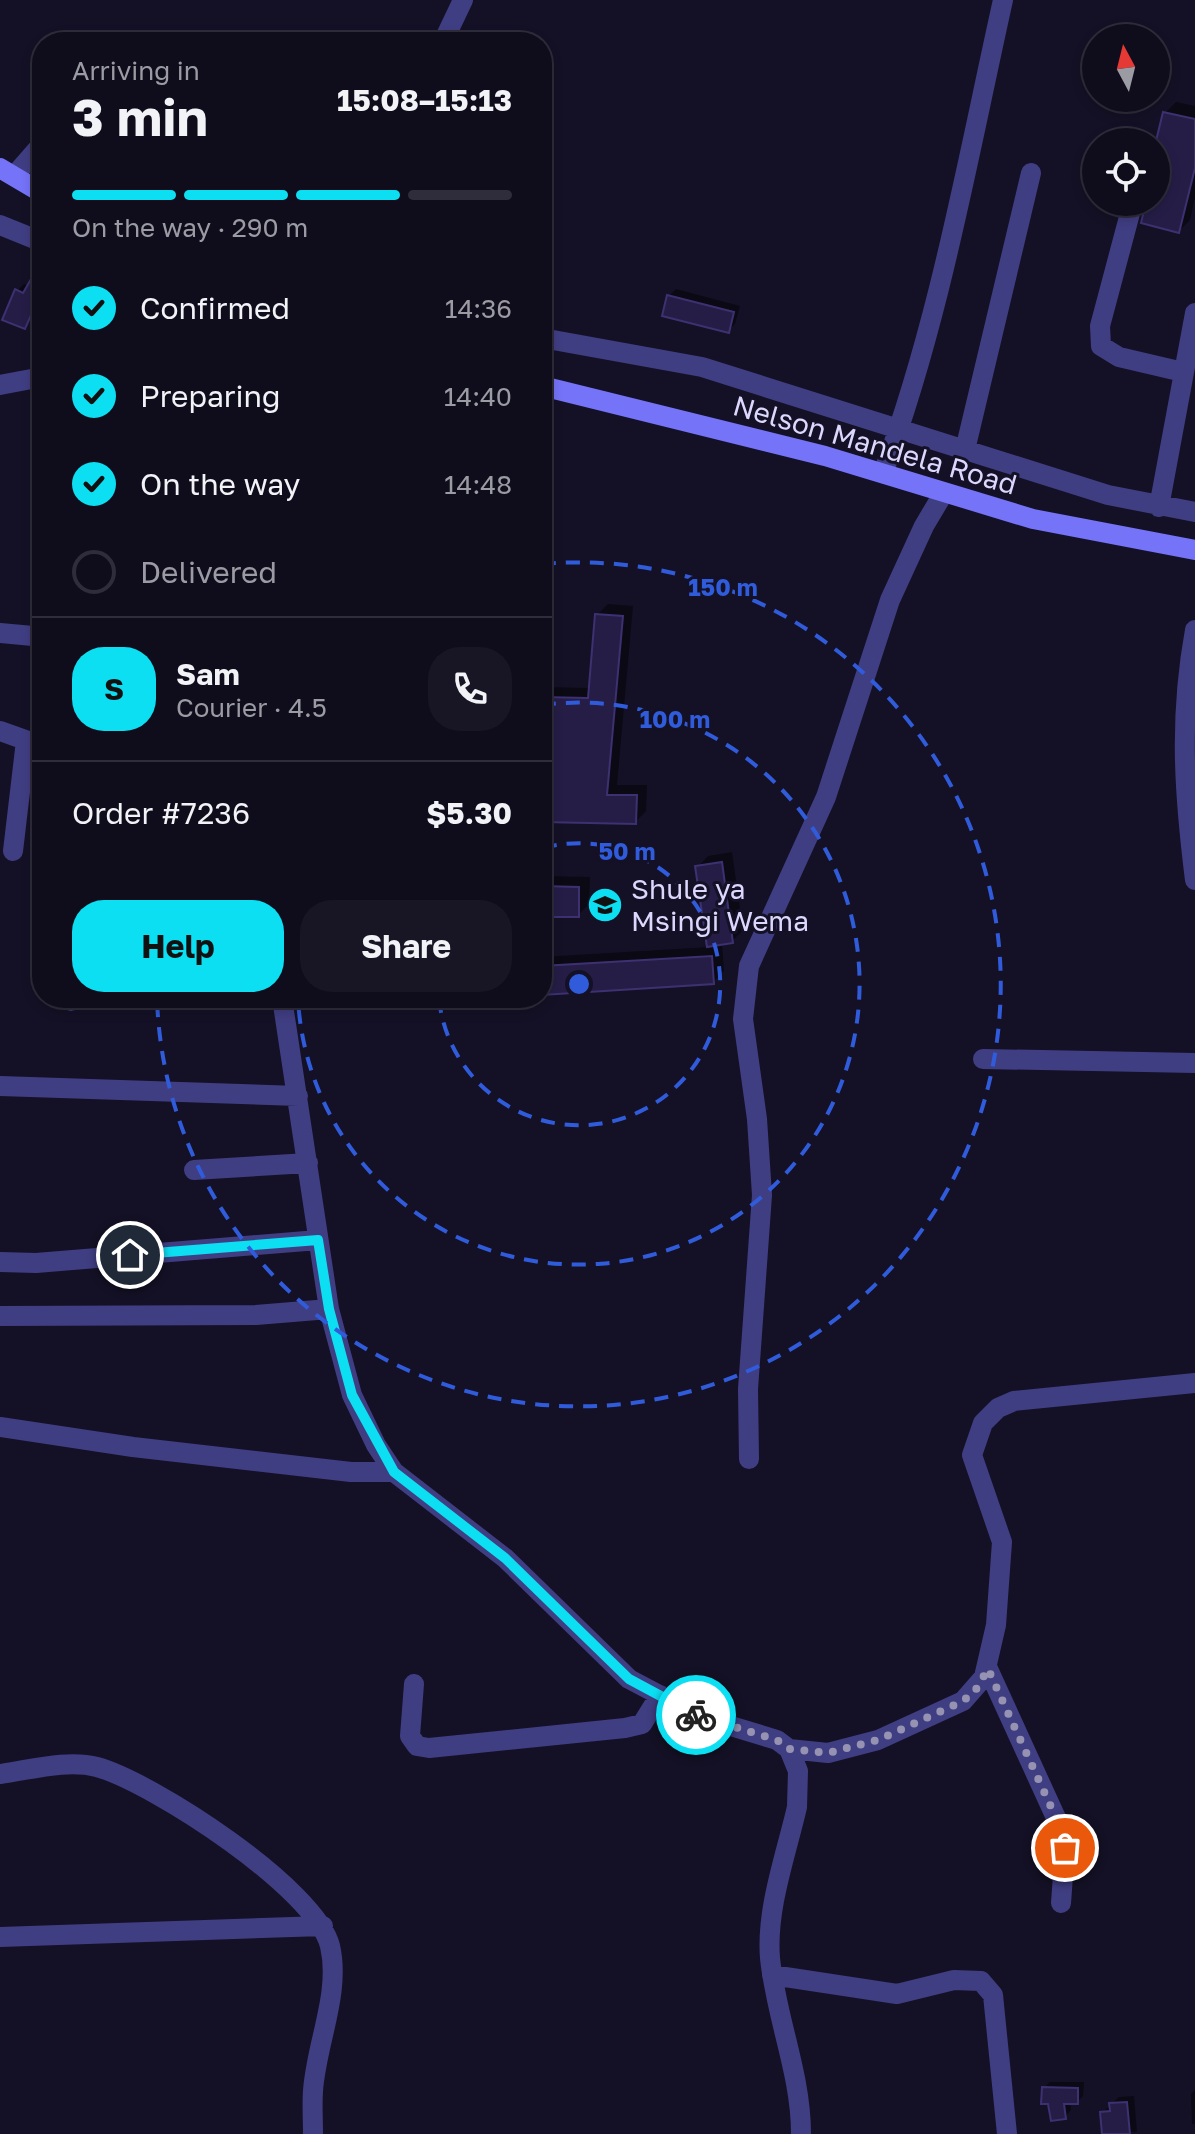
<!DOCTYPE html>
<meta charset="utf-8">
<style>
:root{--surface:#0f0d1c;--page:#181625;--text:#f1f3f6;--muted:#9b9ca3;--line:#2f2d3b;--accent:#0ddff3}
body{margin:0;font-family:"Golos Text",sans-serif;background:var(--page);color:var(--text);height:100vh;display:flex;flex-direction:column;font-size:30px;white-space:nowrap}
*{box-sizing:border-box;margin:0}
p{font-size:26px;color:var(--muted)}
.icon{flex:none;width:44px;height:44px;fill:none;stroke:currentColor;stroke-width:2;stroke-linecap:round;stroke-linejoin:round}
.map{position:relative;flex:1;overflow:hidden}
.details{position:absolute;left:32px;top:32px;width:520px;height:976px;display:flex;flex-direction:column;background:var(--surface);border-radius:32px;box-shadow:0 4px 12px #0003,0 0 0 2px var(--line)}
.details>*{flex:none}
.needle{width:52px;rotate:353deg}
.fabs{position:absolute;left:1082px;top:24px;display:grid;gap:16px}
.fabs a{display:grid;place-items:center;width:88px;height:88px;border-radius:50%;background:var(--surface);box-shadow:0 4px 12px #0003,0 0 0 2px var(--line);font-size:40px}
.pin{position:absolute;display:grid;place-items:center;width:68px;height:68px;color:#fff;margin:-34px;border:4px solid #fff;border-radius:50%;box-shadow:0 2px 8px #0007}
.courier{position:absolute;display:grid;place-items:center;width:80px;height:80px;margin:-40px;border:6px solid #0ddff3;border-radius:50%;background:#fff;color:#222;box-shadow:0 2px 10px #0007}
.headline em{font-style:normal;font-weight:700}
.headline div{display:flex;flex-direction:column-reverse}
.headline{display:flex;align-items:center;justify-content:space-between;height:136px;padding:0 40px}
h1{font-size:52px;font-weight:700;line-height:60px}
.bar{display:grid;grid-template-columns:repeat(4,1fr);gap:12px 8px;align-content:center;height:96px;padding:0 40px}
.bar i{height:10px;border-radius:6px;background:var(--line)}
.bar .active{background:var(--accent)}
.bar p{grid-column:span 4}
.line{display:flex;align-items:center;gap:20px;padding:0 40px;border-top:2px solid var(--line)}
.line div{flex:1}
.round{display:grid;place-items:center;flex:none;width:84px;height:84px;border-radius:32px;background:var(--page)}
ol{padding:0 40px;list-style:none}
li{display:flex;align-items:center;gap:24px;height:88px}
li p{margin-inline-start:auto}
li .icon{padding:8px;border-radius:50%;background:var(--accent);color:#111;stroke-width:4}
li:last-child{color:var(--muted)}
li i{width:44px;height:44px;border:4px solid var(--line);border-radius:50%}
.primary-button{display:flex;gap:16px;margin-top:auto;padding:16px 40px}
.primary-button a{flex:1;height:92px;border-radius:32px;background:var(--accent);color:#111;font-size:32px;font-weight:700;line-height:92px;text-align:center}
.primary-button a+a{background:var(--page);color:var(--text)}
.map>svg:first-child{display:block}
</style>
<div class="map">
<svg width="1195" height="2134" viewBox="0 0 1195 2134">
<rect width="100%" height="100%" fill="#141126"/>
<path fill="#0007" d="M 1176,102 L 1195,106 L 1195,197 L 1190,220 L 1179,231 L 1148,202 L 1156,202 L 1156,171 L 1165,113 Z
M 42,267 L 42,309 L 37,307 L 24,327 L 17,291 L 24,284 L 29,286 Z
M 676,289 L 740,306 L 735,324 L 728,331 L 669,296 Z
M 608,604 L 633,606 L 617,785 L 647,785 L 646,811 L 635,822 L 542,820 L 542,687 L 591,688 L 597,615 Z
M 732,852 L 743,930 L 732,941 L 722,943 L 724,971 L 713,982 L 542,993 L 542,957 L 709,947 L 698,867 L 708,856 Z
M 542,876 L 590,877 L 589,904 L 578,915 L 542,915 Z
M 1050,2082 L 1084,2082 L 1083,2096 L 1077,2102 L 1070,2102 L 1071,2110 L 1065,2117 L 1049,2102 L 1044,2088 Z
M 1195,2090 L 1195,2124 L 1192,2124 L 1191,2094 Z
M 1134,2096 L 1137,2132 L 1104,2134 L 1102,2113 L 1119,2097 Z"/>
<path fill="#251d46" stroke="#3d3171" stroke-width="2" d="M 1163,112 L 1195,119 L 1195,168 L 1179,233 L 1141,223 L 1146,202 L 1156,202 L 1156,141 Z
M 42,260 L 42,301 L 38,299 L 25,329 L 2,320 L 15,289 L 23,293 Z
M 667,295 L 734,312 L 729,333 L 662,316 Z
M 595,614 L 623,616 L 607,795 L 637,795 L 636,824 L 542,822 L 542,697 L 588,698 Z
M 722,862 L 733,943 L 707,947 L 695,866 Z
M 542,886 L 579,887 L 579,917 L 542,917 Z
M 712,956 L 714,984 L 542,995 L 542,966 Z
M 1042,2087 L 1078,2088 L 1078,2104 L 1064,2104 L 1066,2119 L 1051,2121 L 1048,2104 L 1041,2104 Z
M 1127,2102 L 1130,2134 L 1102,2134 L 1100,2112 L 1110,2111 L 1109,2103 Z"/>
<g fill="none" stroke-linecap="round" stroke-linejoin="round">
<path stroke="#403e83" stroke-width="20" d="M 443,42 L 463,0
M 14,176 L 42,144
M 1133,202 L 1100,326 L 1101,346 L 1119,357 L 1183,372
M 0,225 L 42,242
M 542,338 L 702,367 L 1108,495 L 1195,512
M 0,385 L 42,377
M 965,450 L 1031,173
M 883,473 C 939,323 968,157 1003,0
M 1159,507 L 1195,313
M 1195,630 C 1179,718 1184,792 1195,880
M 0,633 L 33,636
M 0,731 L 42,746
M 13,851 L 26,741
M 282,998 L 329,1309 L 352,1395 L 376,1445 L 394,1472 L 505,1558 L 629,1679 L 701,1717 L 777,1740 L 789,1749 L 798,1771 L 797,1807 C 786,1855 766,1909 770,1958 C 776,2018 801,2073 801,2134
M 71,1001 L 71,998
M 983,1059 L 1195,1063
M 0,1086 L 298,1096
M 194,1170 L 308,1163
M 0,1262 L 36,1263 L 318,1240
M 0,1316 L 256,1315 L 329,1309
M 0,1427 L 133,1447 L 351,1472 L 394,1472
M 749,1459 L 748,1389 L 762,1195 L 757,1119 L 743,1019 L 749,966 L 826,797 L 890,600 L 924,526 L 943,494
M 988,1669 L 1062,1831 L 1065,1848 L 1061,1903
M 414,1684 L 410,1736 L 417,1746 L 429,1748 L 625,1728 L 642,1724 L 660,1695
M 789,1749 L 828,1753 L 878,1740 L 963,1701 L 984,1677 L 996,1625 L 1002,1542 L 972,1455 L 983,1423 L 998,1408 L 1014,1401 L 1195,1383
M 0,1774 C 30,1770 67,1759 97,1767 C 154,1783 316,1889 330,1946 C 341,1993 316,2044 313,2091 C 312,2105 313,2120 313,2134
M 0,1937 L 323,1926
M 772,1975 L 897,1994 L 954,1980 L 981,1981 L 993,1995 L 1007,2134"/>
<path stroke="#7573f8" stroke-width="20" d="M 0,168 L 42,193
M 542,386 L 825,456 L 1033,519 L 1195,550"/>
</g>
<g fill="none" stroke-linecap="round" stroke-linejoin="round">
<path stroke="#9592b2" stroke-width="8" stroke-dasharray="0 14.4" d="M 696,1715 L 777,1740 L 789,1749 L 828,1753 L 878,1740 L 963,1701 L 975,1691 L 988,1669 L 1062,1831 L 1065,1848"/>
<path stroke="#0ddff3" stroke-width="10" d="M 130,1255 L 318,1240 L 329,1309 L 352,1395 L 394,1472 L 505,1558 L 629,1679 L 696,1715"/>
</g>
<g fill="none" stroke="#305cdc" stroke-width="4" stroke-dasharray="14 10">
<path d="M543 848A141 141 0 1 1 439 999"/>
<path d="M542 705A281 281 0 1 1 298 999"/>
<path d="M542 564A422 422 0 1 1 157 999"/>
</g>
<defs>
<g id="school-disc" transform="scale(1.8)"><circle r="9.5" fill="#0ddff3" stroke="#141126"/><path d="M0-5L7-2L0 1L-7-2ZM-4 1L0 2.5L4 1V4Q0 6-4 4Z" fill="#111"/></g>
</defs>
<g fill-rule="evenodd">
<use href="#school-disc" x="605" y="905"/>
</g>
<g text-anchor="middle" stroke-width="6" stroke-linejoin="round" paint-order="stroke">
<g font-size="28" fill="#dbd7fd" stroke="#141126">
<text transform="translate(875 445) rotate(16)" y="10">Nelson Mandela Road</text>
</g>
<g font-size="28" fill="#dbd7fd" stroke="#141126" text-anchor="start">
<text x="631" y="899">Shule ya<tspan x="631" dy="32">Msingi Wema</tspan></text>
</g>
</g>
<circle cx="579" cy="984" r="12" fill="#305cdc" stroke="#141126" stroke-width="4"/>
<g font-size="24" text-anchor="middle" font-weight="bold" fill="#305cdc" stroke="#141126" stroke-width="6" stroke-linejoin="round" paint-order="stroke">
<text x="723" y="596">150 m</text>
<text x="675" y="728">100 m</text>
<text x="627" y="860">50 m</text>
</g>
</svg>
<div class="fabs">
<a><svg class="needle" viewBox="-14 -14 28 28"><path d="M0-13l5 13h-10z" fill="#e53935"/><path d="M0 13l5-13h-10z" fill="#9b9ca3"/></svg></a>
<a><svg class="icon" aria-label="locate" viewBox="0 0 24 24"><circle cx="12" cy="12" r="6"/><path d="M12 2v4M12 18v4M2 12h4M18 12h4"/></svg></a>
</div>
<div class="pin" style="left:1065px;top:1848px;background:#ea580c"><svg class="icon" aria-label="bag" viewBox="0 0 24 24"><path d="M5 8h14l-1 12H6zM9 8a3 3 0 0 1 6 0"/></svg></div>
<div class="pin" style="left:130px;top:1255px;background:#1f2937"><svg class="icon" aria-label="home" viewBox="0 0 24 24"><path d="M3 11l9-7 9 7M6 9v11h12V9"/></svg></div>
<div class="courier" style="left:696px;top:1715px"><svg class="icon" aria-label="bike" viewBox="0 0 24 24"><circle cx="6" cy="16" r="4"/><circle cx="18" cy="16" r="4"/><path d="M6 16l4-8h5l3 8M10 8l3 8H6M13 5h3"/></svg></div>
<section class="details">
<div class="headline"><div><h1>3 min</h1><p>Arriving in</p></div><em>15:08–15:13</em></div>
<div class="bar"><i class="active"></i><i class="active"></i><i class="active"></i><i></i><p>On the way · 290 m</p></div>
<ol>
<li><svg class="icon" aria-label="check" viewBox="0 0 24 24"><path d="M5 12l5 5 9-10"/></svg>Confirmed<p>14:36</p></li>
<li><svg class="icon" aria-label="check" viewBox="0 0 24 24"><path d="M5 12l5 5 9-10"/></svg>Preparing<p>14:40</p></li>
<li><svg class="icon" aria-label="check" viewBox="0 0 24 24"><path d="M5 12l5 5 9-10"/></svg>On the way<p>14:48</p></li>
<li><i></i>Delivered</li>
</ol>
<div class="line" style="height:144px"><b class="round" style="background:var(--accent);color:#111">S</b><div><b>Sam</b><p>Courier · 4.5</p></div><a class="round"><svg class="icon" aria-label="phone" viewBox="0 0 24 24"><path d="M5 4h4l2 5-3 2q2 4 5 5l2-3 5 2v4C11 20 4 13 5 4z"/></svg></a></div>
<div class="line" style="height:104px"><div>Order #7236</div><b>$5.30</b></div>
<div class="primary-button"><a>Help</a><a>Share</a></div>
</section>
</div>
